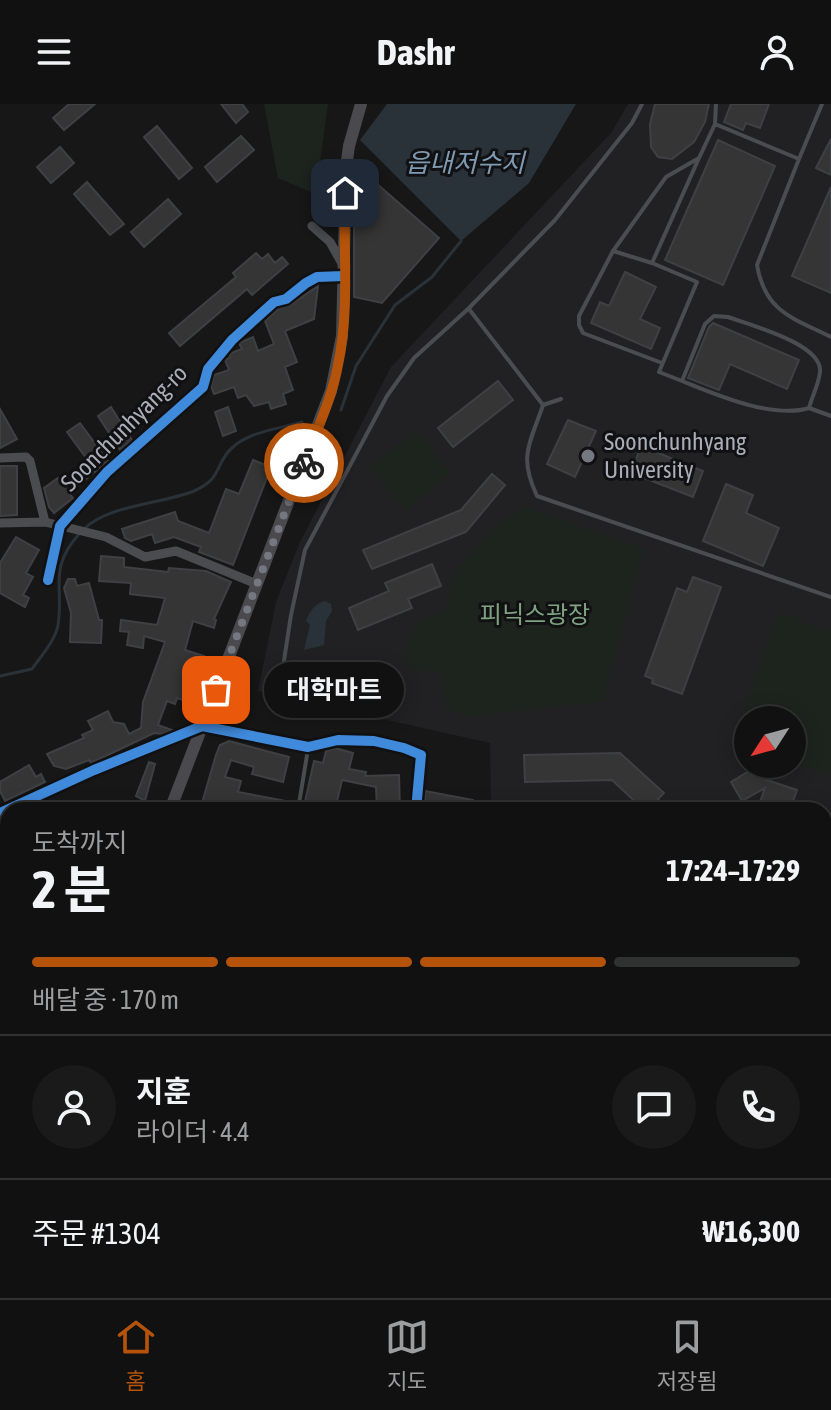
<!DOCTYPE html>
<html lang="ko">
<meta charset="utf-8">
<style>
:root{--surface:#111;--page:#1a1a1a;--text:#f1f3f6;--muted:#9c9d9f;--line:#303131;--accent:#b45309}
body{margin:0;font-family:"Asap Condensed","Noto Sans KR",sans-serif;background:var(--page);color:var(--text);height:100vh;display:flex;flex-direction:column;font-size:30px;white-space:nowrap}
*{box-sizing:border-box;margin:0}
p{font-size:26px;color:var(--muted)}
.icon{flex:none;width:44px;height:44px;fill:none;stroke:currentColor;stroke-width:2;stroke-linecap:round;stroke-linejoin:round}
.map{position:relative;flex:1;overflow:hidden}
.sheet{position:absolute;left:0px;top:698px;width:832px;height:496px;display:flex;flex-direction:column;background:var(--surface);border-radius:24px 24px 0 0;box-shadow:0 4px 20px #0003,0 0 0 2px var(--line)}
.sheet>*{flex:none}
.needle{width:52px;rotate:234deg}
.tools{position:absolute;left:734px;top:602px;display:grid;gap:16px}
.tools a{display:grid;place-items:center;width:72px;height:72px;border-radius:50%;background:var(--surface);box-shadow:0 4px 20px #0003,0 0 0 2px var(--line);font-size:40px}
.pin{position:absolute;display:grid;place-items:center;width:68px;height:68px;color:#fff;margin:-34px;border-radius:16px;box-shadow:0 4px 12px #0006}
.courier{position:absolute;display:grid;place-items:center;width:80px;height:80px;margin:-40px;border:6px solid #b45309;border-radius:50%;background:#fff;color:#222;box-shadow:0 2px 10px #0007}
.bubble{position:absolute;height:56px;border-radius:28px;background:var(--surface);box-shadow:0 4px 20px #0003,0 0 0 2px var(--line);font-size:26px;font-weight:700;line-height:56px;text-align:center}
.overview em{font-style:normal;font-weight:700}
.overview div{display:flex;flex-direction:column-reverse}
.overview{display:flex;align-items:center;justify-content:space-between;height:136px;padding:0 32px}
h1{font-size:52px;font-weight:700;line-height:60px}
.bar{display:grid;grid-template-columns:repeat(4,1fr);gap:12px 8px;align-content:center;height:96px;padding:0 32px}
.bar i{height:10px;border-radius:6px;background:var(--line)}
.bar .current{background:var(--accent)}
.bar p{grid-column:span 4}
.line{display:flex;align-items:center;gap:20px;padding:0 32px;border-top:2px solid var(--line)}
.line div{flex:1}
.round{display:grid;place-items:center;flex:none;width:84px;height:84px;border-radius:42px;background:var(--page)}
header{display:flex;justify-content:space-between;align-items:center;height:104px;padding:0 32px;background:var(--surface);font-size:36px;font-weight:700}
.dock{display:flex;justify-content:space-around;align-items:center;height:112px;border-top:2px solid var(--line);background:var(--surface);font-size:22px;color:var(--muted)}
.dock a{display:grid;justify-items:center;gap:4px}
.dock .current{color:var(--accent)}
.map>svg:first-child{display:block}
</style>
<header><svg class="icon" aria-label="menu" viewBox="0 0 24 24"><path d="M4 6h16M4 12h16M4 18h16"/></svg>Dashr<svg class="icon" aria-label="person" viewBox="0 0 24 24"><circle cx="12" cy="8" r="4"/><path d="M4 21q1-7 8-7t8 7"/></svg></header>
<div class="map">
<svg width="831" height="1194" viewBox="0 0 831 1194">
<rect width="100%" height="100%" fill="#171717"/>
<path fill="#212123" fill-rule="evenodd" d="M 628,0 L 831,0 L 831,826 L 824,826 L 824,706 L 491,706 L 490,639 L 258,587 L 276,498 L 299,440 L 391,263 L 611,29 ZM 748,616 L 792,616 L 792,660 L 748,660 Z"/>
<path fill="#1d241e" d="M 264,0 L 328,0 L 319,65 L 311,88 L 278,74 Z
M 417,326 L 451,369 L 405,407 L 370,363 Z
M 525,402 L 643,445 L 603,597 L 467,613 L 446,606 L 441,569 L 407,565 L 405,546 L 415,520 L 447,505 L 454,469 L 495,422 Z
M 778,508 L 831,527 L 831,672 L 792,658 L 792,616 L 748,616 L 748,642 L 733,637 Z
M 831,1066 L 831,1194 L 311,1194 L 310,1186 L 824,1186 L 824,1072 Z"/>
<path fill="#2a3239" d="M 387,0 L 576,0 L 529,79 L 461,137 L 360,36 Z
M 325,497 L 331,500 L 332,507 L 326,517 L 324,541 L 304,546 L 310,521 L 306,517 C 310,506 315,500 325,497 Z"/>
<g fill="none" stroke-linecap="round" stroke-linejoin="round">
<path stroke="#2a3239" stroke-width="3" d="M 341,306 L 356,262 L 395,201 L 432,173 L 461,137
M 84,425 C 108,401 162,400 194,387 C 224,374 214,359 233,343 C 249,328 281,324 302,318
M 0,572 L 32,565 C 41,552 55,537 58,521 C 64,483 48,465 79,430"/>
</g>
<path fill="#353536" stroke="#3f4043" stroke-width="2" d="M 69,0 L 95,0 L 64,26 L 53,14 Z
M 221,0 L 242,0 L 248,8 L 236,19 Z
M 655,0 L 709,0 L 705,18 L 694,38 L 672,55 L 658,53 L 651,43 L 650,20 Z
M 731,0 L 769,0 L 760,24 L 746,19 L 743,26 L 724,18 Z
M 157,22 L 192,64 L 179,75 L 144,33 Z
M 241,32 L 254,46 L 217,78 L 205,63 Z
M 831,35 L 831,71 L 816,64 Z
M 718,36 L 775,62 L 723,181 L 665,156 Z
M 60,43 L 74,59 L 51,79 L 37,63 Z
M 368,72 L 439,134 L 382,199 L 354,193 L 354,87 Z
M 87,78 L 124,120 L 110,131 L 74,90 Z
M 831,83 L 831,189 L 792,172 Z
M 168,95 L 181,110 L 144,143 L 131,128 Z
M 256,149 L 262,155 L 268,150 L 275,159 L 282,153 L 288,160 L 252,191 L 247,185 L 180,242 L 169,229 L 236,173 L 233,169 Z
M 625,168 L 656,183 L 640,215 L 660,224 L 651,245 L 591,219 L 600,198 L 609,202 Z
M 318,182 L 314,215 L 285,227 L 297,258 L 285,263 L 293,286 L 283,290 L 286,300 L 271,305 L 269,298 L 254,302 L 246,291 L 238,294 L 234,283 L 214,290 L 211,282 L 214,271 L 229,266 L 225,256 L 229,254 L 231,249 L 242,245 L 239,239 L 253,233 L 258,247 L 274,240 L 265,217 L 278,205 L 290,201 Z
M 713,219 L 799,256 L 787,285 L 730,260 L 719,286 L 688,274 L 709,223 Z
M 498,277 L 513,296 L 453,343 L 438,324 Z
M 111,303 L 132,336 L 120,346 L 98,312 Z
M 228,303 L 236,327 L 223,332 L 215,308 Z
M 0,305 L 17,335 L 0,344 Z
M 568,316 L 596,327 L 575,373 L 547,360 Z
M 80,319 L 108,357 L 69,389 L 73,394 L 54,409 L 49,403 L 44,384 L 58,374 L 61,379 L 89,358 L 67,328 Z
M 641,342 L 703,367 L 693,393 L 631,369 Z
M 253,356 L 271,363 L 233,461 L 199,448 L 201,443 L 174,433 L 155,439 L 152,430 L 131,437 L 125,434 L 122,425 L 175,408 L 178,417 L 209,429 L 226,385 L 239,390 Z
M 0,362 L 17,362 L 17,411 L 0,412 Z
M 492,370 L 505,381 L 466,428 L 372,465 L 363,446 L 461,406 Z
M 726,380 L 753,391 L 746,409 L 779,424 L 763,462 L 703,437 Z
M 16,433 L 39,446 L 26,469 L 33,473 L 23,491 L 29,494 L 25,503 L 0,489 L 0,459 Z
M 101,452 L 124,454 L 124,463 L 168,468 L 169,464 L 206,467 L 231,478 L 214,515 L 216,516 L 214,524 L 193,517 L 185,546 L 204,552 L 189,598 L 177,594 L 175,600 L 167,597 L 158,621 L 172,626 L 163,630 L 154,629 L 91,659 L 89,656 L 66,665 L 54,662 L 47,650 L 84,634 L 82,631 L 93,626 L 88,617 L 108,607 L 113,618 L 124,620 L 129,630 L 141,624 L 143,598 L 165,538 L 144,532 L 143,544 L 127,541 L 129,528 L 120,527 L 121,516 L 157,521 L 165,494 L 130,490 L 131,479 L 99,477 Z
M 432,460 L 441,482 L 408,495 L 412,504 L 358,526 L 349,504 L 389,487 L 385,479 Z
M 693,473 L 721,483 L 682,590 L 652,579 L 653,575 L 645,572 L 677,484 L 687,488 Z
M 68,475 L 75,475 L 77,482 L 89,479 L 99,516 L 102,516 L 101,539 L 70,538 L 71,509 L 64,484 Z
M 229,637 L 289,653 L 283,678 L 252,670 L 254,663 L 231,656 L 225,673 L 241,677 L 238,688 L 286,697 L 284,706 L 204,706 L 201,702 L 216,651 L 220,641 Z
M 335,644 L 353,649 L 349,665 L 366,668 L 365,672 L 399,671 L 400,706 L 377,706 L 376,683 L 342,676 L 335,706 L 304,702 L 314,657 L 323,659 L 326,647 Z
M 620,649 L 664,689 L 658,695 L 663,700 L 657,706 L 644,706 L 612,676 L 525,678 L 524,651 Z
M 149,658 L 155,660 L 145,697 L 136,692 Z
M 29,661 L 36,673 L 41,670 L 45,678 L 5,697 L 0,687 L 0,678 Z
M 749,667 L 752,671 L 797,686 L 790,706 L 760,698 L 765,684 L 742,697 L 731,678 Z
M 425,687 L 473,696 L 471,706 L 431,700 L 430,706 L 424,706 Z"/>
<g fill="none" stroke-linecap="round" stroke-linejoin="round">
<path stroke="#4b4c50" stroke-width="4" d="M 716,0 L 715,20 L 799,55 L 822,0
M 699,54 L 652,159 L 613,147 L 666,73 L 699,54 L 715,20
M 799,55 L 757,161 C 765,208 793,214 831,233
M 613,147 L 579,212 L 579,221 L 583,229 L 662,259
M 652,159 L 697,178 L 659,268 L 682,277 L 705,220 L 714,212 L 728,213 C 750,221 823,240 820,268 C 819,279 812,293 809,304 L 831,312
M 469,205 L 543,301
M 682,277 C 717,291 772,315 809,304
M 561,295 L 543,301 C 530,340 518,352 537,392 L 831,493
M 281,576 L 291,511 L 305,446 L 387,292 L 414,254 L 468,205 L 555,116 L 632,19 L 642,0
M 298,706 L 308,645
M 0,871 L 0,868
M 0,1007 L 8,1008
M 0,1172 L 8,1169
M 111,1186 L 113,1194"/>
<path stroke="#4b4c50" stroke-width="9" d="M 312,122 L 330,138 L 344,163
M 0,354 L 26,353 L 30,357 L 45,418
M 0,419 L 45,418 L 106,433 L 145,453 L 176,447 L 257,480
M 48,476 L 60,422 L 107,368 L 203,283 L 208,265 L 232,236 L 274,198 L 286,195 L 306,179 L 317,173 L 344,172
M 0,709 L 94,666 L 202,622 L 308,643 L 338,636 L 374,637 L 404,644 L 421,651 L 416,706"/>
<path stroke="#4a4a4e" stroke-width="12" d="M 170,706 L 331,287 L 342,232 L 346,64 L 349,42 L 361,0"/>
<path stroke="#4d4f52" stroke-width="14" d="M 824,844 L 831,844
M 0,858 L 8,858
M 824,858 L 831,858"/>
<g stroke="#111113" stroke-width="15">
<path id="cycleway" d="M 48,476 L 60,422 L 107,368 L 203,283 L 208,265 L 232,236 L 274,198 L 286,195 L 306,179 L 317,173 L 344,172
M 0,709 L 94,666 L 202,622 L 308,643 L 338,636 L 374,637 L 404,644 L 421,651 L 416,706"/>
</g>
<use href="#cycleway" stroke="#408adc" stroke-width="10"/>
</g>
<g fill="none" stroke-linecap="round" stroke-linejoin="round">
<path stroke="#757880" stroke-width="8" stroke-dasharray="0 14.4" d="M 216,586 L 304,359"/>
<path stroke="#b45309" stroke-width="10" d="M 304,359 C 316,327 332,295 338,261 C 350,206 343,145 345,89"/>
</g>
<circle fill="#757880" stroke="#111113" stroke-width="3" cx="588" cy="352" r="8"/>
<g text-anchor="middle" stroke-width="6" stroke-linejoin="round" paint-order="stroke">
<g font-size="24" fill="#a8adb8" stroke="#111113">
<text transform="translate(124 324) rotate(-45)" y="8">Soonchunhyang-ro</text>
</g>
<g font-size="24" fill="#a8adb8" stroke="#111113" text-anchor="start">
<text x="604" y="346">Soonchunhyang<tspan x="604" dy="28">University</tspan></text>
</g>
<g font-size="24" fill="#7fa381" stroke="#111113">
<text x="535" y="519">피닉스광장</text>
</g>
<g font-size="26" font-style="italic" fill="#7f9bb3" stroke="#111113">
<text x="465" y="68">읍내저수지</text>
</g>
</g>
</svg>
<div class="tools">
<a><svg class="needle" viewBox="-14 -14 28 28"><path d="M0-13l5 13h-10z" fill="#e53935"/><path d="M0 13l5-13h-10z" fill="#9c9d9f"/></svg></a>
</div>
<div class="pin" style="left:216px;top:586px;background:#ea580c"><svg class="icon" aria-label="bag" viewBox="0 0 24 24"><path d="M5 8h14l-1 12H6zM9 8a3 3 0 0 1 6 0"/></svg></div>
<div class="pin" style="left:345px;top:89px;background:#1f2937"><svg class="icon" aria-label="home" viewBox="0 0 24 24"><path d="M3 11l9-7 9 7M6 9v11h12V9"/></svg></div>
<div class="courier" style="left:304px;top:359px"><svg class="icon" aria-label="bike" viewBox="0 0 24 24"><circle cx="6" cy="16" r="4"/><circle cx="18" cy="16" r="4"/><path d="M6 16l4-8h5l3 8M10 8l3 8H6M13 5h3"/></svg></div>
<div class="bubble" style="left:264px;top:558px;width:140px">대학마트</div>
<section class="sheet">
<div class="overview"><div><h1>2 분</h1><p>도착까지</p></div><em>17:24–17:29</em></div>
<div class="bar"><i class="current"></i><i class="current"></i><i class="current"></i><i></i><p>배달 중 · 170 m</p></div>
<div class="line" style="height:144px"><a class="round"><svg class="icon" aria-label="person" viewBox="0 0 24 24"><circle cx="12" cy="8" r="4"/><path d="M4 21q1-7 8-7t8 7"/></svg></a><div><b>지훈</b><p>라이더 · 4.4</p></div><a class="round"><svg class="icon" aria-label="chat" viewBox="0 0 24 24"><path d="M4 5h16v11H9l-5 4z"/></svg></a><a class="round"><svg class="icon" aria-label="phone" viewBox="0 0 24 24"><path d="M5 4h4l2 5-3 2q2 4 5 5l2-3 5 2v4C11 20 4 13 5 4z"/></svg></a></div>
<div class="line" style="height:104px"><div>주문 #1304</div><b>₩16,300</b></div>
</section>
</div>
<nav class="dock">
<a class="current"><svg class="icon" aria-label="home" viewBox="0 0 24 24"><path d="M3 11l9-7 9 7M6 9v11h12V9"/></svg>홈</a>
<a><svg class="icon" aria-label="map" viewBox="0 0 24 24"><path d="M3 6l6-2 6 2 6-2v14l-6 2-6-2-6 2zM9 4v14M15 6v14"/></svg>지도</a>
<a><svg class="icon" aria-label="saved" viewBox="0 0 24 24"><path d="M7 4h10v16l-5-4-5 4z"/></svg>저장됨</a>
</nav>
